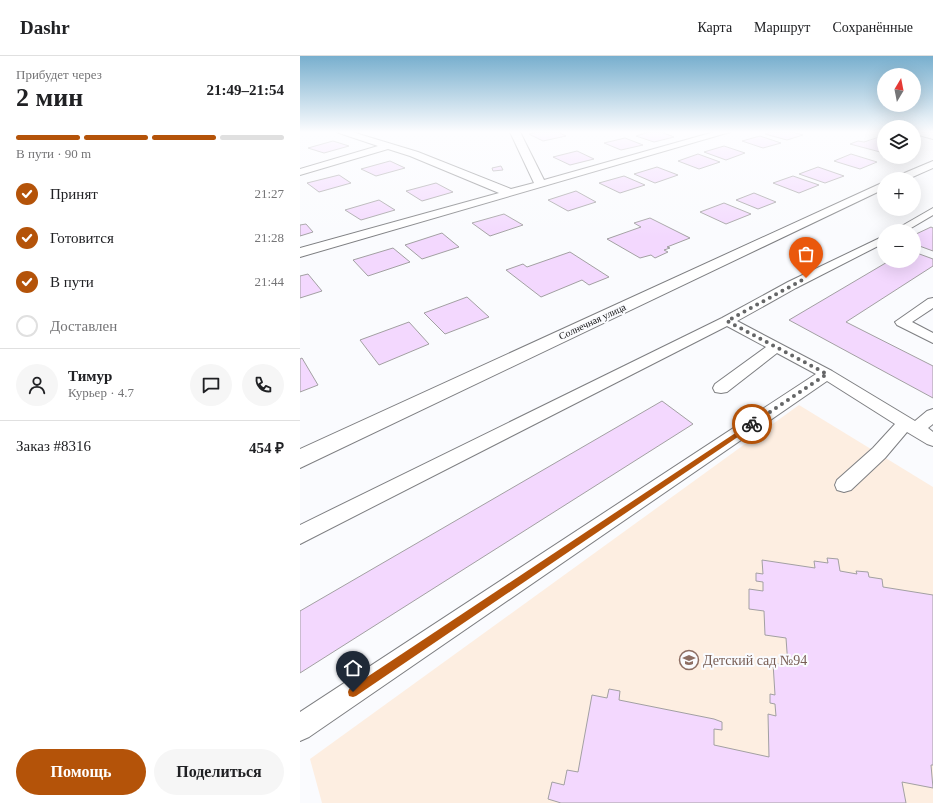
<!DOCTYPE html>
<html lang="ru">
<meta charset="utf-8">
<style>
:root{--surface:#fff;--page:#f6f6f6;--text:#202124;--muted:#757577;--line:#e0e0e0;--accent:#b45309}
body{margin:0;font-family:"Times New Roman",serif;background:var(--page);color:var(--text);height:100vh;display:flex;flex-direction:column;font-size:15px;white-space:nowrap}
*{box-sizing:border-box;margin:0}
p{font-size:13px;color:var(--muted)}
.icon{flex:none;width:22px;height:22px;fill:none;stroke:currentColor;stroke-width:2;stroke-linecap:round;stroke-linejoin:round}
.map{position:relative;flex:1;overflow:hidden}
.side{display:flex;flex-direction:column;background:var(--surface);width:300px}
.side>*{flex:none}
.needle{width:26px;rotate:10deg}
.fabs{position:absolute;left:577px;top:12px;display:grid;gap:8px}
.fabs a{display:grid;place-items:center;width:44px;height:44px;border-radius:50%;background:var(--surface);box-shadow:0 4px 16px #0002;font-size:20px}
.pin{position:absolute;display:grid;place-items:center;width:34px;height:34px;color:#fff;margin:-41px -17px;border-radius:50% 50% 50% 0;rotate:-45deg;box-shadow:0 0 4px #0007}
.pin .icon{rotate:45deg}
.courier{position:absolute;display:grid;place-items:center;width:40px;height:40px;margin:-20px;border:3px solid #b45309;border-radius:50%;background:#fff;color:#222;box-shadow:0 1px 5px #0007}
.overview em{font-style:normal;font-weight:700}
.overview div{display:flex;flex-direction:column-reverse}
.overview{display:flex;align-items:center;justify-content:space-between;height:68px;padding:0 16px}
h1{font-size:26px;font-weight:700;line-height:30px}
.bar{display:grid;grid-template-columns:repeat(4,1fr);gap:6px 4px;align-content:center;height:48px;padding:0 16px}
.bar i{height:5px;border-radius:3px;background:var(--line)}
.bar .current{background:var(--accent)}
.bar p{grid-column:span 4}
.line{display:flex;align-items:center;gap:10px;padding:0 16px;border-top:1px solid var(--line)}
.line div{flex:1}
.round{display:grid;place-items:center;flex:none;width:42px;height:42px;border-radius:21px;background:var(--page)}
ol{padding:0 16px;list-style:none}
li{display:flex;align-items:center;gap:12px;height:44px}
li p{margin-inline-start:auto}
li .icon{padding:4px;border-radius:50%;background:var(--accent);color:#fff;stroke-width:4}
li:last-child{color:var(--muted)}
li i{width:22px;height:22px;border:2px solid var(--line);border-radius:50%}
.action{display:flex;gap:8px;margin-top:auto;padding:8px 16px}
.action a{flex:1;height:46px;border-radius:24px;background:var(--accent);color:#fff;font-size:16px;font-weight:700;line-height:46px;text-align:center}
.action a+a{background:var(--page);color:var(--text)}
header{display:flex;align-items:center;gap:24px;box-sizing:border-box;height:56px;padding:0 20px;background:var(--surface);border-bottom:1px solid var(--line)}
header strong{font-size:19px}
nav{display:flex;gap:22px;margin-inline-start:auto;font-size:14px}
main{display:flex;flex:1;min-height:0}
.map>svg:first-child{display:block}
</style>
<header>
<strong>Dashr</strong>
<nav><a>Карта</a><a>Маршрут</a><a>Сохранённые</a></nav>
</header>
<main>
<section class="side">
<div class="overview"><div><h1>2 мин</h1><p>Прибудет через</p></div><em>21:49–21:54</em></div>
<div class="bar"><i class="current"></i><i class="current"></i><i class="current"></i><i></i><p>В пути · 90 m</p></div>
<ol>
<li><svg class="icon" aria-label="check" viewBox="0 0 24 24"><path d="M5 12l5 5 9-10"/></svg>Принят<p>21:27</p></li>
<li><svg class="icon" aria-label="check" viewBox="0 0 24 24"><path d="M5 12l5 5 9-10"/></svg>Готовится<p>21:28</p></li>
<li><svg class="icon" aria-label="check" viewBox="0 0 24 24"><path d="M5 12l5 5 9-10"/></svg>В пути<p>21:44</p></li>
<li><i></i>Доставлен</li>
</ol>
<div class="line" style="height:72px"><a class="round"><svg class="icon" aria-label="person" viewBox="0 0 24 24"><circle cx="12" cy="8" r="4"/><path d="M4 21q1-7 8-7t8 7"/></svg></a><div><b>Тимур</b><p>Курьер · 4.7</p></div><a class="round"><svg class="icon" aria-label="chat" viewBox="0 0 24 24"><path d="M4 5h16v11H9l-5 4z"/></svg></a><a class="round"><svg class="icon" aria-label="phone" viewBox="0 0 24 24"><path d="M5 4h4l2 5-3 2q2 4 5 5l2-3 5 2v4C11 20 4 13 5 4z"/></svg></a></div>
<div class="line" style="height:52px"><div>Заказ #8316</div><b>454 ₽</b></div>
<div class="action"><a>Помощь</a><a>Поделиться</a></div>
</section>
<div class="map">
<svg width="633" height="747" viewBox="0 0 633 747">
<rect width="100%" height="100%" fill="#fafbfe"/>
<path fill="#fdeee1" d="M 499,349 L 633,431 L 633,747 L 22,747 L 10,703 Z"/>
<path fill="#f3d8fe" stroke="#a2a0a2" d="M 239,76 L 258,76 L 266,80 L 243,85 L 229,78 Z
M 349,76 L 361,76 L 374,81 L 354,86 L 336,80 Z
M 471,76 L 493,76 L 503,79 L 487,84 L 465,78 Z
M 460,80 L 481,87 L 463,92 L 442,85 Z
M 582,80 L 584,80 L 584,97 L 550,88 L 558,85 L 564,86 Z
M 325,82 L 343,89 L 321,94 L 304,87 Z
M 33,85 L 49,90 L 24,97 L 8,92 Z
M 424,90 L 445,97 L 426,104 L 404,96 Z
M 277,95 L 294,103 L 270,109 L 253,101 Z
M 398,98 L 420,106 L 399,113 L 378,105 Z
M 551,98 L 577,106 L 560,113 L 534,105 Z
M 90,105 L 105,112 L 76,120 L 61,113 Z
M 201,110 L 203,114 L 193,115 L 192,112 Z
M 357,111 L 378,119 L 355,127 L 334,118 Z
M 518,111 L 544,120 L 525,127 L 499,118 Z
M 39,119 L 51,127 L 19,136 L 7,127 Z
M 324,120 L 345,129 L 320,137 L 299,127 Z
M 493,120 L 519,129 L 499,137 L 473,127 Z
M 136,127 L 153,136 L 122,145 L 106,135 Z
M 276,135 L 296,146 L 268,155 L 248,144 Z
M 454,137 L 476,146 L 458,153 L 436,144 Z
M 79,144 L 95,154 L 61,164 L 45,154 Z
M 424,147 L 451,158 L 426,168 L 400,156 Z
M 204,158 L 223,169 L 190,180 L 172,167 Z
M 350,162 L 390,182 L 367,191 L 370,192 L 364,194 L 368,196 L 355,202 L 351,199 L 340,202 L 307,183 L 341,171 L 334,167 Z
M 6,168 L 13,176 L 0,180 L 0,169 Z
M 631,171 L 633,172 L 633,195 L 614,188 L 614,179 Z
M 142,177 L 159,191 L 122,203 L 105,189 Z
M 93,192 L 110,206 L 68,220 L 53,204 Z
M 270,196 L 309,221 L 289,229 L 282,224 L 241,241 L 206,214 L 223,208 L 227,211 Z
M 614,196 L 633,203 L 633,210 L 546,266 L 633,310 L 633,342 L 489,264 L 589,205 L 614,205 Z
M 8,218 L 22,235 L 0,242 L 0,220 Z
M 167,241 L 189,261 L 145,278 L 124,257 Z
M 109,266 L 129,288 L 79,309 L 60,284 Z
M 2,302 L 18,329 L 0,336 L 0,303 Z
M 362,345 L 393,368 L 0,617 L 0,555 Z
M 527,502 L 538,503 L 540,515 L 557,518 L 556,515 L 568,516 L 569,521 L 582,523 L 583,531 L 633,539 L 633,709 L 631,709 L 633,732 L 602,726 L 606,747 L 261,747 L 248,743 L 252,726 L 264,729 L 267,714 L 278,716 L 292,639 L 307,642 L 309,633 L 320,635 L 319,644 L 414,663 L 422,666 L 422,674 L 414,673 L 414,689 L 469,701 L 468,658 L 476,660 L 475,648 L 470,647 L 470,638 L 475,639 L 473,607 L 488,610 L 486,582 L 465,579 L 464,555 L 449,553 L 449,533 L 463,535 L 463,526 L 456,525 L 456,517 L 463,518 L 462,504 L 515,512 L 514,505 L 528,507 Z"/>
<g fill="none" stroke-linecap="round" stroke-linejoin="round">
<g stroke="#7e7f82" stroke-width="2">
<path id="lane" d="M 633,152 L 633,159 L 606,175 L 593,175 Z
M 584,180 L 584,187 L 496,232 L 437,265 L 532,315 L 615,365 L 627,355 L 633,353 L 633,368 L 628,372 L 633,376 L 633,390 L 627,388 L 607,376 L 585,402 L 551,434 L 544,436 L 537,434 L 535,429 L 537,424 L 573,392 L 595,368 L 527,325 L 9,681 L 0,685 L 0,656 L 516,318 L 477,297 L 427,336 L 421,337 L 415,336 L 413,332 L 415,328 L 466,291 L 427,270 L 0,488 L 0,469 L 422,262 L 488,226 Z
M 633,242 L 633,252 L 612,266 L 633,277 L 633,287 L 597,269 L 595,266 L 628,243 Z"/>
</g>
<g stroke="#7e7f82" stroke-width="2">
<path id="street" d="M 36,76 L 52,76 L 118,96 L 211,133 L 234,127 L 210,76 L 220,76 L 244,124 L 414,76 L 430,76 L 0,201 L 0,192 L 199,137 L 110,100 L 88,93 L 0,119 L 0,113 L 78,90 Z
M 614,76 L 633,77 L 633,83 L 615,78 Z
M 633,105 L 633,112 L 608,123 L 593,123 L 595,121 Z
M 584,126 L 584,133 L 0,412 L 0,393 Z"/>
</g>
<use href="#lane" fill="#fff" fill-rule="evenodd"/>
<use href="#street" fill="#fff" fill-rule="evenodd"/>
</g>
<linearGradient id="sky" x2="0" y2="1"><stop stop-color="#78afce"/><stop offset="0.42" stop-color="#fdfdff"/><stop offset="1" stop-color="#fdfdff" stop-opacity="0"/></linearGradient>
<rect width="633" height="181" fill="url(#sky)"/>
<path fill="#b45309" d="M 452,366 L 454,367 L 454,370 L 56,640 L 53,641 L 49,640 L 48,636 L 49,633 Z"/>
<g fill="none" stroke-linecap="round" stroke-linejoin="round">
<path stroke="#656667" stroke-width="4" stroke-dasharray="0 7.2" d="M 452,368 L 527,318 L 427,265 L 506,222"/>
</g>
<defs>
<g id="school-ring" transform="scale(1)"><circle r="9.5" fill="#fafbfe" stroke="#8d6e63" stroke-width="1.5"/><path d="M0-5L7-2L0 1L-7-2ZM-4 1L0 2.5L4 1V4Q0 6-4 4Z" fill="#8d6e63"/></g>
</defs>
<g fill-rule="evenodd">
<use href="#school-ring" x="389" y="604"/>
</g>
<g text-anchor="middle" stroke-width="4" stroke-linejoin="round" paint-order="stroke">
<g font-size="10" fill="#151516" stroke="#fafbfe">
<text transform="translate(292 265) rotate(-25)" y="4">Солнечная улица</text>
</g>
<g font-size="14" fill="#785e54" stroke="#fafbfe" text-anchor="start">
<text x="403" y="609">Детский сад №94</text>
</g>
</g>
</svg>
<div class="fabs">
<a><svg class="needle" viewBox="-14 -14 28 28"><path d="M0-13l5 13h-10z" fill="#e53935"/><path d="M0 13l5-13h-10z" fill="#757577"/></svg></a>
<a><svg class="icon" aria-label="layers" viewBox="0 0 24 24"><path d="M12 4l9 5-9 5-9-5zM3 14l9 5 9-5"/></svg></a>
<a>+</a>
<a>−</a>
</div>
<div class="pin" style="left:506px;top:222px;background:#ea580c"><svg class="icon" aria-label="bag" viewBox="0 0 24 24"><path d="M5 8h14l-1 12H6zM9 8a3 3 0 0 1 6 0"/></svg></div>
<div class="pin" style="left:53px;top:636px;background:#1f2937"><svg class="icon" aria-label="home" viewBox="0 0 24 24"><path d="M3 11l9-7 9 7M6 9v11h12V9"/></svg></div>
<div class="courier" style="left:452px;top:368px"><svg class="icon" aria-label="bike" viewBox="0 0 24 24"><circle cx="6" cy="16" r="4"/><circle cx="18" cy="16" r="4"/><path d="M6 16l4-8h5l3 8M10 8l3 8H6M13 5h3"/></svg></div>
</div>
</main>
